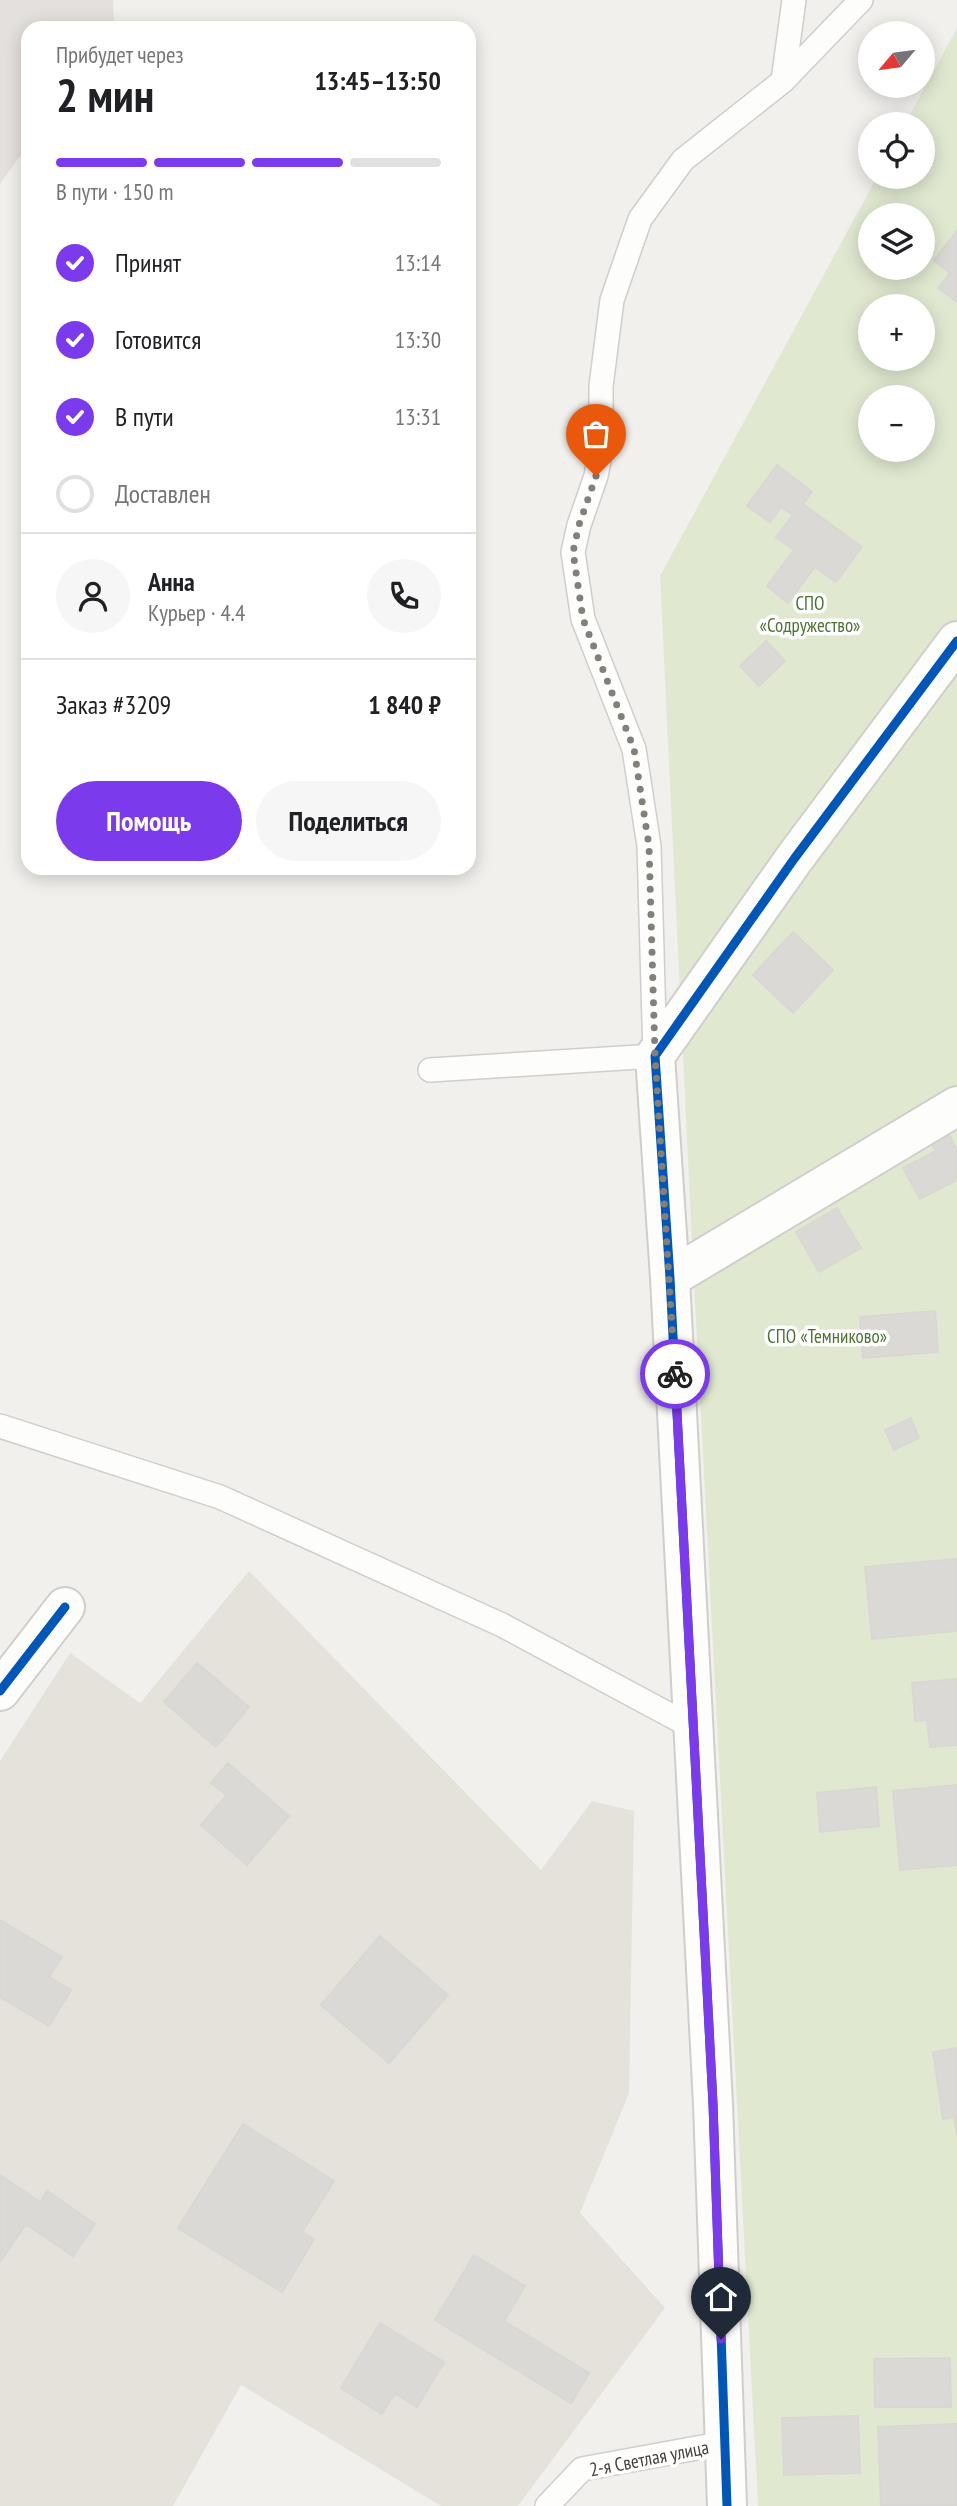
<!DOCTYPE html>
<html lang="ru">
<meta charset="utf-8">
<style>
:root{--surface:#fff;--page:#f6f6f6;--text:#202124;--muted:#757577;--line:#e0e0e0;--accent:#7c3aed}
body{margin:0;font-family:"PT Sans Narrow",sans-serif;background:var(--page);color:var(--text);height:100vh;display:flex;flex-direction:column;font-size:26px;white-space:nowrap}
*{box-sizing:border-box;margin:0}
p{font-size:23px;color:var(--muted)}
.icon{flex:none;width:38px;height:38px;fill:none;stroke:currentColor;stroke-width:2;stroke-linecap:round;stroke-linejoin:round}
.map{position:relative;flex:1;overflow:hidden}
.sheet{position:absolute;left:21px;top:21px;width:455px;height:854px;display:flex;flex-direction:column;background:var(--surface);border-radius:21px;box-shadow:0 4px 18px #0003}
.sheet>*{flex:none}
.needle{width:46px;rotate:241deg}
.fabs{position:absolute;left:858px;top:21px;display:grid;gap:14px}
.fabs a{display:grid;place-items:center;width:77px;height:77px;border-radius:50%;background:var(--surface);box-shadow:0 4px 18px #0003;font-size:35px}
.pin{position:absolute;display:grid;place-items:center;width:60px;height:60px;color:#fff;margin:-72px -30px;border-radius:50% 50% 50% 0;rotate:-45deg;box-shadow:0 0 7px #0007}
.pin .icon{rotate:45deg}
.courier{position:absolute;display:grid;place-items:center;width:70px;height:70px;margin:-35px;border:5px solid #7c3aed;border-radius:50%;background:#fff;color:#222;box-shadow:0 2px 9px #0007}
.summary em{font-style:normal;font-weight:800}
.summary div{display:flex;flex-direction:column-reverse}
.summary{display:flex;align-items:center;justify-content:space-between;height:119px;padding:0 35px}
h1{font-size:46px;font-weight:800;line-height:52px}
.bar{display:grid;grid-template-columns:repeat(4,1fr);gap:10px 7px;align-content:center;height:84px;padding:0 35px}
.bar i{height:9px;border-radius:5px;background:var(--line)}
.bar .active{background:var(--accent)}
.bar p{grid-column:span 4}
.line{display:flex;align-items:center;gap:18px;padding:0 35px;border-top:2px solid var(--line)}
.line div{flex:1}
.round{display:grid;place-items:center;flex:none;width:74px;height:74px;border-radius:37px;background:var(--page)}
ol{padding:0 35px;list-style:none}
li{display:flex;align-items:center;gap:21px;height:77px}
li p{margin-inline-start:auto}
li .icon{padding:7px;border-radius:50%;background:var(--accent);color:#fff;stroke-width:4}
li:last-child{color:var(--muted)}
li i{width:38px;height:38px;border:4px solid var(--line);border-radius:50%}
.cta{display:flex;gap:14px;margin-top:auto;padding:14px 35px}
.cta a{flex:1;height:80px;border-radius:42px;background:var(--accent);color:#fff;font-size:28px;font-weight:800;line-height:80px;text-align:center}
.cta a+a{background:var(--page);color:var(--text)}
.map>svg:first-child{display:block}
</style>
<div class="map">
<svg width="957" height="2506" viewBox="0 0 957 2506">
<rect width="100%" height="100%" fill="#f2f0ed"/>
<path fill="#e5e2dc" d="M 249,1571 L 541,1870 L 592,1801 L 634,1811 L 629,2093 L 580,2213 L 665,2308 L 518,2506 L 441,2506 L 241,2385 L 173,2506 L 0,2506 L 0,1761 L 70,1653 L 140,1703 Z"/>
<path fill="#e3e0dd" d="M 0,0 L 113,0 L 114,22 L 110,28 L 28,28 L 28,145 L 0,184 Z"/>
<path fill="#e0e9d0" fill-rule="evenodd" d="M 957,28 L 957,2506 L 758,2506 L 693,1264 L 660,576 L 877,177 L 922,177 L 922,124 L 905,124 ZM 870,215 L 922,215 L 922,268 L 870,268 ZM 870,306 L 922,306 L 922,359 L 870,359 ZM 870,397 L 922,397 L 922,450 L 870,450 Z"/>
<path fill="#dbd9d6" stroke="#dad7d3" stroke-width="2" d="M 957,231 L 957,302 L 938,288 L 950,273 L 934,260 Z
M 777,465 L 812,492 L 803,504 L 862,547 L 836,582 L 815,567 L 788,603 L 767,586 L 794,550 L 776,537 L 793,515 L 781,507 L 770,522 L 747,506 Z
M 766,641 L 785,661 L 759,686 L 740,666 Z
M 793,932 L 833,970 L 793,1013 L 753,975 Z
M 949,1135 L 957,1149 L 957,1180 L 920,1199 L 903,1168 L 936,1151 L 932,1144 Z
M 837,1208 L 861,1248 L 819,1272 L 796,1232 Z
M 935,1311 L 938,1352 L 863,1358 L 860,1317 Z
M 911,1418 L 919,1438 L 894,1450 L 885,1430 Z
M 957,1559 L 957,1631 L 872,1639 L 865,1567 Z
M 197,1663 L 249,1707 L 216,1747 L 164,1702 Z
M 957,1679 L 957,1745 L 930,1747 L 927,1720 L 915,1721 L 912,1683 Z
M 228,1763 L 289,1816 L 247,1865 L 201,1825 L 227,1795 L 211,1783 Z
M 957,1785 L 957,1865 L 900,1870 L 893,1791 Z
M 876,1787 L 879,1826 L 820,1832 L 817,1793 Z
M 0,1920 L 62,1957 L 49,1977 L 71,1990 L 49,2026 L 0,1997 Z
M 380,1936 L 448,1995 L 389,2063 L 321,2005 Z
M 957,2048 L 957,2136 L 954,2117 L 943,2119 L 933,2052 Z
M 243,2124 L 334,2181 L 302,2232 L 314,2239 L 282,2292 L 178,2228 Z
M 0,2175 L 40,2202 L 47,2191 L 95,2224 L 73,2256 L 26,2224 L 0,2262 Z
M 474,2255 L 525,2286 L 504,2321 L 589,2373 L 571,2403 L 435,2320 Z
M 380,2323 L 444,2362 L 417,2407 L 395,2393 L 382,2414 L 341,2388 Z
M 950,2358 L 951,2407 L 875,2407 L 874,2359 Z
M 858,2416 L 860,2473 L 784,2475 L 782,2418 Z
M 957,2424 L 957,2506 L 881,2506 L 878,2427 Z"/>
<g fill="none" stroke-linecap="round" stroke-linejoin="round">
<g stroke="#d0cecb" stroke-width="26">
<path id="lane" d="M 783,81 L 794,0
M 430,1070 L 655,1056 L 649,846 L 634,749 L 583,619 L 573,552 L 579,525 L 596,476 L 601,450 L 601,386 L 612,300 L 640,219 L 683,160 L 783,81 L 861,0
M 0,1426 L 220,1497 L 502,1625 L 694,1728
M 547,2506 L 582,2469 L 724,2443"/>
</g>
<g stroke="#d0cecb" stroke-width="42">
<path id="street" d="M 670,1278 L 957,1106
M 0,1691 L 65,1607
M 727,2506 L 713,2104 L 670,1278 L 655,1056 L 794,859 L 957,641"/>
</g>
<use href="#lane" stroke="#fdfdfc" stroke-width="23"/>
<use href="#street" stroke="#fdfdfc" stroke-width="38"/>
<g stroke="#fff" stroke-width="13">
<path id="cycleway" d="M 0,1691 L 65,1607
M 727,2506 L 713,2104 L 670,1278 L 655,1056 L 794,859 L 957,641"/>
</g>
<use href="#cycleway" stroke="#0057b8" stroke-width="9"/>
</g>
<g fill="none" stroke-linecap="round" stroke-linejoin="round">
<path stroke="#837f79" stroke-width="7" stroke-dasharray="0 12.6" d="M 596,476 L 579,525 L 573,552 L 583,619 L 634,749 L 649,846 L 655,1056 L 675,1374"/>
<path stroke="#7c3aed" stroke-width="9" d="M 675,1374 L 713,2104 L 721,2339"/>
</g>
<g text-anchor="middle" stroke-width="7" stroke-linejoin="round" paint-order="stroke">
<g font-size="19" fill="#4c7333" stroke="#fff">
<text x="810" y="610">СПО<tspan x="810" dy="22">«Содружество»</tspan></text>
<text x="827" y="1343">СПО «Темниково»</text>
</g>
<g font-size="19" fill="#47423a" stroke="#fff">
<text transform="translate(649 2458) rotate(-11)" y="7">2-я Светлая улица</text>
</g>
</g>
</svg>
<div class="fabs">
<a><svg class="needle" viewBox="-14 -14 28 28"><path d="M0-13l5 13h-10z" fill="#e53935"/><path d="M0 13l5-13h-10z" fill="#757577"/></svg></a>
<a><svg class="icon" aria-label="locate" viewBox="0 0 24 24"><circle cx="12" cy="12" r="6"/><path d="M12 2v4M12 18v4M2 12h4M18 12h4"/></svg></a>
<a><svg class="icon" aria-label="layers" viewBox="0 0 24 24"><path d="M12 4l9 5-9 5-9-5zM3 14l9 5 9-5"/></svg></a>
<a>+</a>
<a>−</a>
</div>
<div class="pin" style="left:596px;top:476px;background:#ea580c"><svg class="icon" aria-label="bag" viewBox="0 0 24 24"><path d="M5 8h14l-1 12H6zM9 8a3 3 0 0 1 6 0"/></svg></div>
<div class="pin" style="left:721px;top:2339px;background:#1f2937"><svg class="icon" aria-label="home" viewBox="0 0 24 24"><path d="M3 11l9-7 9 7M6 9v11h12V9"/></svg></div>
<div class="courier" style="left:675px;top:1374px"><svg class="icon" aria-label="bike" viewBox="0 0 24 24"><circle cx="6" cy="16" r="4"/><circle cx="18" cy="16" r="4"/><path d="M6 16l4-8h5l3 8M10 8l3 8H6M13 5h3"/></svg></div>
<section class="sheet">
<div class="summary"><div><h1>2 мин</h1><p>Прибудет через</p></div><em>13:45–13:50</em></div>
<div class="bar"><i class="active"></i><i class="active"></i><i class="active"></i><i></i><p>В пути · 150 m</p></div>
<ol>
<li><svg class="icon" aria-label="check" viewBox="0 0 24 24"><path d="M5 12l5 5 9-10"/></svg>Принят<p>13:14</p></li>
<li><svg class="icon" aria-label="check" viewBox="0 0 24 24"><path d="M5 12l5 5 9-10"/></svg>Готовится<p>13:30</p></li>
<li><svg class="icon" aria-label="check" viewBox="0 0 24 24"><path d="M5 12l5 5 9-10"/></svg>В пути<p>13:31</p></li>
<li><i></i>Доставлен</li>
</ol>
<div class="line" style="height:126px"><a class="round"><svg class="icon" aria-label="person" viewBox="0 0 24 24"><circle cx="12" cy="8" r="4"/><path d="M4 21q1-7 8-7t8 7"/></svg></a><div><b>Анна</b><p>Курьер · 4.4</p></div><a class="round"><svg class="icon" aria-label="phone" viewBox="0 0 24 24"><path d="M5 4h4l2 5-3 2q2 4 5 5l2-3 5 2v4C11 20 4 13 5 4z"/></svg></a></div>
<div class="line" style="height:91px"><div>Заказ #3209</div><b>1 840 ₽</b></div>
<div class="cta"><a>Помощь</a><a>Поделиться</a></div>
</section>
</div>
